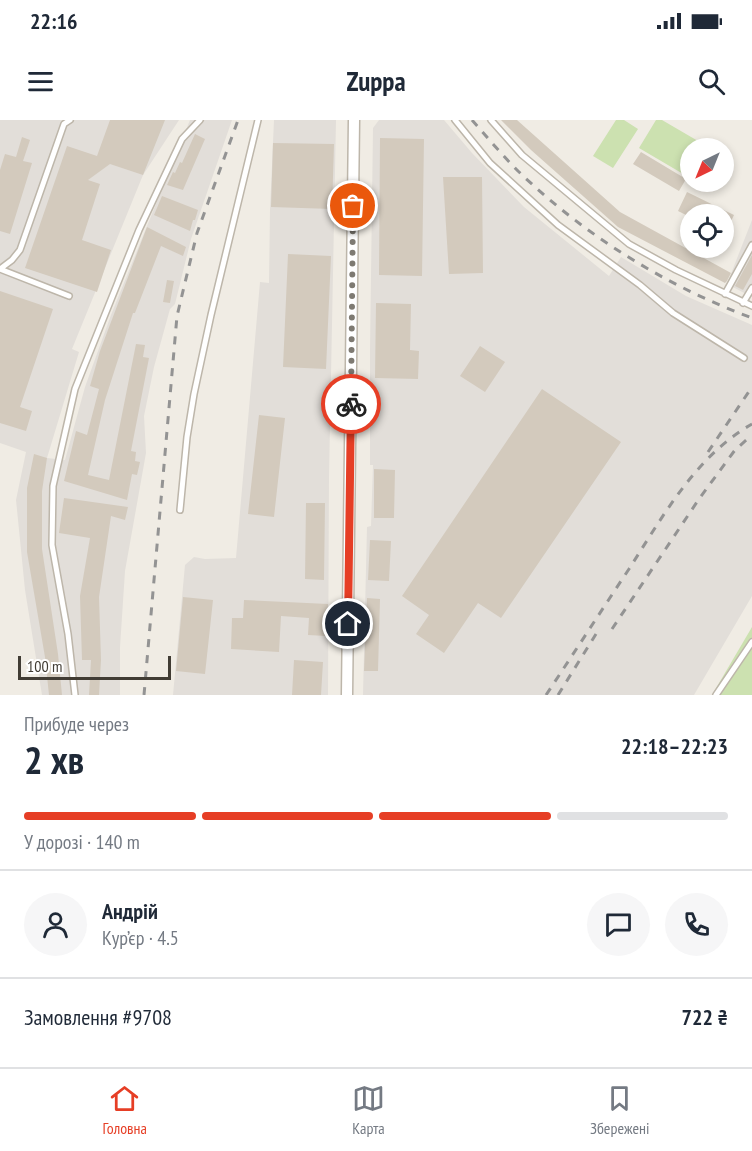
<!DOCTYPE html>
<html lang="uk">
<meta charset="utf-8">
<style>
:root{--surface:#fff;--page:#f6f6f7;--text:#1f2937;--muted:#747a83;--line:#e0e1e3;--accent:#e63e25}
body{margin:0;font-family:"PT Sans Narrow",sans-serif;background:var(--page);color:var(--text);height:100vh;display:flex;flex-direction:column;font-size:22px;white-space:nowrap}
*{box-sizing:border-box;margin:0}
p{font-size:20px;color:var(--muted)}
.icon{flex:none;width:33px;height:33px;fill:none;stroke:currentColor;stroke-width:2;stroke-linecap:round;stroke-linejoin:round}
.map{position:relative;height:575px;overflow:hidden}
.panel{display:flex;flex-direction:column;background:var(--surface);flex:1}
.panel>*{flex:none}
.needle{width:39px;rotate:223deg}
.buttons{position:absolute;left:680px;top:18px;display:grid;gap:12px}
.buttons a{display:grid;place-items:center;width:54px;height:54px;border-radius:50%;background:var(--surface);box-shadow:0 3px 9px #0003;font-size:30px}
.scale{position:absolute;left:18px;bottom:15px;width:153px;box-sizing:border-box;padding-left:6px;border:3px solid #413c34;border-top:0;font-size:16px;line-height:21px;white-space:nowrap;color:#413c34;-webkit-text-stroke:4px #fff;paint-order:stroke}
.pin{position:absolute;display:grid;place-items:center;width:51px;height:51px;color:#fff;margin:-26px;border:3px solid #fff;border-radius:50%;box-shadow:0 2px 6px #0007}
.courier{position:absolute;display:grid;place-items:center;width:60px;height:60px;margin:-30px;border:4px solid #e63e25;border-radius:50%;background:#fff;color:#222;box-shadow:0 2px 8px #0007}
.head em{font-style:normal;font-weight:700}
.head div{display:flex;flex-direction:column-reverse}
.head{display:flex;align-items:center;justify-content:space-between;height:102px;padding:0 24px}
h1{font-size:39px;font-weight:700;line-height:45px}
.bar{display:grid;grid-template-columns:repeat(4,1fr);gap:9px 6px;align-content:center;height:72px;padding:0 24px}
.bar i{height:8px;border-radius:4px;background:var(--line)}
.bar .on{background:var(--accent)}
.bar p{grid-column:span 4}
.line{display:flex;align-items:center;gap:15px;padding:0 24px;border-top:2px solid var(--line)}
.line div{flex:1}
.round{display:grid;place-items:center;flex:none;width:63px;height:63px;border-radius:32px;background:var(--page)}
.status{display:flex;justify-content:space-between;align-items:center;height:42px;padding:0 30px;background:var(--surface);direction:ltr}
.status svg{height:16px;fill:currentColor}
header{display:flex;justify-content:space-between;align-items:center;height:78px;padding:0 24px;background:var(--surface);font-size:27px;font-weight:700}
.dock{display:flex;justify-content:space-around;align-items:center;height:84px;border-top:2px solid var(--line);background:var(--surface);font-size:16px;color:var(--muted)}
.dock a{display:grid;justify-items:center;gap:3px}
.dock .on{color:var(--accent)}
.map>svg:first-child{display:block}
</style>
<div class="status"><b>22:16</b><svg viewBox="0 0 49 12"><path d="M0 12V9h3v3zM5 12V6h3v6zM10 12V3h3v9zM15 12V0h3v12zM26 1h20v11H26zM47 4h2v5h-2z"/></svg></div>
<header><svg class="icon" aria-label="menu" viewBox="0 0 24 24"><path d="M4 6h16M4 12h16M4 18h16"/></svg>Zuppa<svg class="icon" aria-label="search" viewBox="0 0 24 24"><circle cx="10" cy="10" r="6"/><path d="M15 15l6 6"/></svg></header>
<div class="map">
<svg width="752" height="575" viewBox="0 0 752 575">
<rect width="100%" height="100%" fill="#f0ece4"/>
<path fill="#e2ded9" d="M 0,0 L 179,0 L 143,55 L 72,229 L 79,232 L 47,338 L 65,340 L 85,267 L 111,195 L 190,0 L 232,0 L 191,119 L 175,184 L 170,189 L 154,247 L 144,296 L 146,333 L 125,451 L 120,527 L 120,575 L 42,575 L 25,470 L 16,380 L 26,332 L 0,323 Z
M 274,0 L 336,0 L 329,357 L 328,575 L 173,575 L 185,445 L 194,437 L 205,439 L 236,438 L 260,162 L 269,163 L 270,90 Z
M 379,0 L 444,0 L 472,33 L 524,87 L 609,156 L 621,137 L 686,176 L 752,205 L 752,476 L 694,575 L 363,575 L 367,407 L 371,406 L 373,345 L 370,345 L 370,230 L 373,8 Z
M 752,100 L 752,177 L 727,164 Z"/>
<path fill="#cce1b0" d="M 616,0 L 624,0 L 638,9 L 613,48 L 593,36 Z
M 656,0 L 662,0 L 710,28 L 690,28 L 690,58 L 639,28 Z
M 752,507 L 752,575 L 712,575 Z"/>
<path fill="#d3cabd" d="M 110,0 L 165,0 L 143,55 L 110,44 L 88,60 L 100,64 L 82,120 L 111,130 L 97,172 L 25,148 L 67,26 L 97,36 Z
M 501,0 L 517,0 L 620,92 L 731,153 L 727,161 L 725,163 L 618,107 L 531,30 Z
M 195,14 L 205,19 L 183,70 L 167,65 L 173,52 L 175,53 L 180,42 L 182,43 Z
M 22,17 L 30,20 L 23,41 L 32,43 L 10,114 L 0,111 L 0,50 L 5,34 L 16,37 Z
M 380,18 L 424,19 L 422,156 L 379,155 Z
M 273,23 L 334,24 L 332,89 L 271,87 Z
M 641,32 L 686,59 L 679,71 L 633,44 Z
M 443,57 L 482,57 L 483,153 L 449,154 Z
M 687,72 L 734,95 L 723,118 L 723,94 L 690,94 L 690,97 L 678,91 Z
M 162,76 L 198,90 L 195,100 L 193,100 L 190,111 L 154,95 Z
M 147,107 L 186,127 L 183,136 L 161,126 L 135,193 L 133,193 L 105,280 L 88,355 L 109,360 L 136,224 L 145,225 L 143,237 L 149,238 L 131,331 L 136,332 L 135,341 L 140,342 L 137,355 L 132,354 L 127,380 L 64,361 L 76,311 L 87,315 L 99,269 L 90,266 L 100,231 Z
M 288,134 L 331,136 L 326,249 L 283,247 Z
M 752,135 L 752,154 L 743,170 L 735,166 Z
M 167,160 L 174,161 L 170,183 L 163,182 Z
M 0,171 L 53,189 L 20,287 L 32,291 L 26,311 L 0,303 Z
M 376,183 L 411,184 L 410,230 L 419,231 L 418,259 L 375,258 Z
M 480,226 L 505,242 L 485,272 L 460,256 Z
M 542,269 L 621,322 L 501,498 L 478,483 L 444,533 L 416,514 L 429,495 L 402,476 Z
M 259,295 L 285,298 L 274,397 L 248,394 Z
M 34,334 L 47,338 L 42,371 L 42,429 L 58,534 L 62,575 L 49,575 L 45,537 L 27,432 L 27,368 Z
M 374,349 L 395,350 L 394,398 L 374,398 Z
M 64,378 L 128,387 L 125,400 L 111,396 L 99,477 L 101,540 L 99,575 L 89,575 L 91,540 L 82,540 L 80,476 L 90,418 L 59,413 Z
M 306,383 L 325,383 L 324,460 L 305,459 Z
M 370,420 L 391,421 L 389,461 L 368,460 Z
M 183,477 L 213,480 L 205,554 L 176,551 Z
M 367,478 L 380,479 L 378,551 L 364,551 Z
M 244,480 L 328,484 L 326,516 L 308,515 L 309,498 L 281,496 L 279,532 L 231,529 L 232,498 L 243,498 Z
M 294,540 L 323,542 L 321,575 L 292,575 Z"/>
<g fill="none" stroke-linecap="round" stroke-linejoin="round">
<g stroke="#bdb6aa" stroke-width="8">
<path id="service" d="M 455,0 L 490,43 L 558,105 L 640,165 L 673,193 L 744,238
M 491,0 L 522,35 L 629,124 L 676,150 L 752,186
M 725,174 L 752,125
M 69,176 L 0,149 L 12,140 L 20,130 L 64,4 L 70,0
M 743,183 L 752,168
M 180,390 L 187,317 L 194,274 L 211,195 L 258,0
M 75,575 L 68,514 L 52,425 L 53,366 L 75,269 L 139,110 L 182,19 L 200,0
M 716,575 L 752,522"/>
</g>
<g stroke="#bdb6aa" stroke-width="13">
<path id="minor" d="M 347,575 L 354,0"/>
</g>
<use href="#service" stroke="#fff" stroke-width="5"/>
<use href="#minor" stroke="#fff" stroke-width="10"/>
<path stroke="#939393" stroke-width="3" stroke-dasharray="8 8" stroke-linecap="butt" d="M 472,0 C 487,17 502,35 518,51 C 584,115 666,166 752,198
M 708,332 L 752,267
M 612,509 L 699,379 L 735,330 L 752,315
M 144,575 L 177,196 L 197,113 L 238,0
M 546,575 C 574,533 601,491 629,449 C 663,396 696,336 752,304
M 558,575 L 596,514"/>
</g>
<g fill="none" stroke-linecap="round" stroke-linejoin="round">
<path stroke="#7e7a72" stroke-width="6" stroke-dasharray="0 10.8" d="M 351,284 L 353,86"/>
<path stroke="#e63e25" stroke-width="8" d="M 348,504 L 351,284"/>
</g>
</svg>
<div class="buttons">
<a><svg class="needle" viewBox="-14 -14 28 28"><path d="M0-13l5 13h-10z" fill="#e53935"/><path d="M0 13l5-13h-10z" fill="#747a83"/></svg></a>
<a><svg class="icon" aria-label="locate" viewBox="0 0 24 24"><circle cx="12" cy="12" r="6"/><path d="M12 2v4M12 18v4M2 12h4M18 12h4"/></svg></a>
</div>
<div class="scale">100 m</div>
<div class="pin" style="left:353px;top:86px;background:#ea580c"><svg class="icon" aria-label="bag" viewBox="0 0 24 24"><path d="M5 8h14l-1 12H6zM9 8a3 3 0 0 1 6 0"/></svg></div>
<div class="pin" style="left:348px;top:504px;background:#1f2937"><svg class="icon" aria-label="home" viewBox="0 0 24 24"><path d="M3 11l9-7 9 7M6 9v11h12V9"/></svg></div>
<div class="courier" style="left:351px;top:284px"><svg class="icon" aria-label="bike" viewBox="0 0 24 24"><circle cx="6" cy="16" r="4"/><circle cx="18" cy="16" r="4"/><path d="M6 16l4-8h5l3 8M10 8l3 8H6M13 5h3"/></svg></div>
</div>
<section class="panel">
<div class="head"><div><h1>2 хв</h1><p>Прибуде через</p></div><em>22:18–22:23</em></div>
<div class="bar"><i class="on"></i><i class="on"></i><i class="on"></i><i></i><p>У дорозі · 140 m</p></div>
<div class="line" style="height:108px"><a class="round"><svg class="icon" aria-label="person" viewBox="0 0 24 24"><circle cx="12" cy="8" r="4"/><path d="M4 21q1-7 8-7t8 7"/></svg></a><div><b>Андрій</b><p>Кур’єр · 4.5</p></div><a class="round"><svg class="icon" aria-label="chat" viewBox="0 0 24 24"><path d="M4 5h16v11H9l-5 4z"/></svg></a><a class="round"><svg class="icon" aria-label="phone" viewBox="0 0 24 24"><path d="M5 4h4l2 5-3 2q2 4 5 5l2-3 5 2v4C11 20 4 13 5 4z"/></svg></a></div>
<div class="line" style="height:78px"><div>Замовлення #9708</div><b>722 ₴</b></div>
</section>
<nav class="dock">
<a class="on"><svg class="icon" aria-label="home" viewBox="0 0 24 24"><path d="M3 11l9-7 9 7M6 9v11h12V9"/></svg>Головна</a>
<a><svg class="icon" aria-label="map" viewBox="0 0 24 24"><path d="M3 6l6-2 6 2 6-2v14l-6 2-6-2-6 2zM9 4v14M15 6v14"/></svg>Карта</a>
<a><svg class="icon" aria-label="saved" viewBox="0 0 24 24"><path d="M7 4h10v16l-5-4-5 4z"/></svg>Збережені</a>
</nav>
